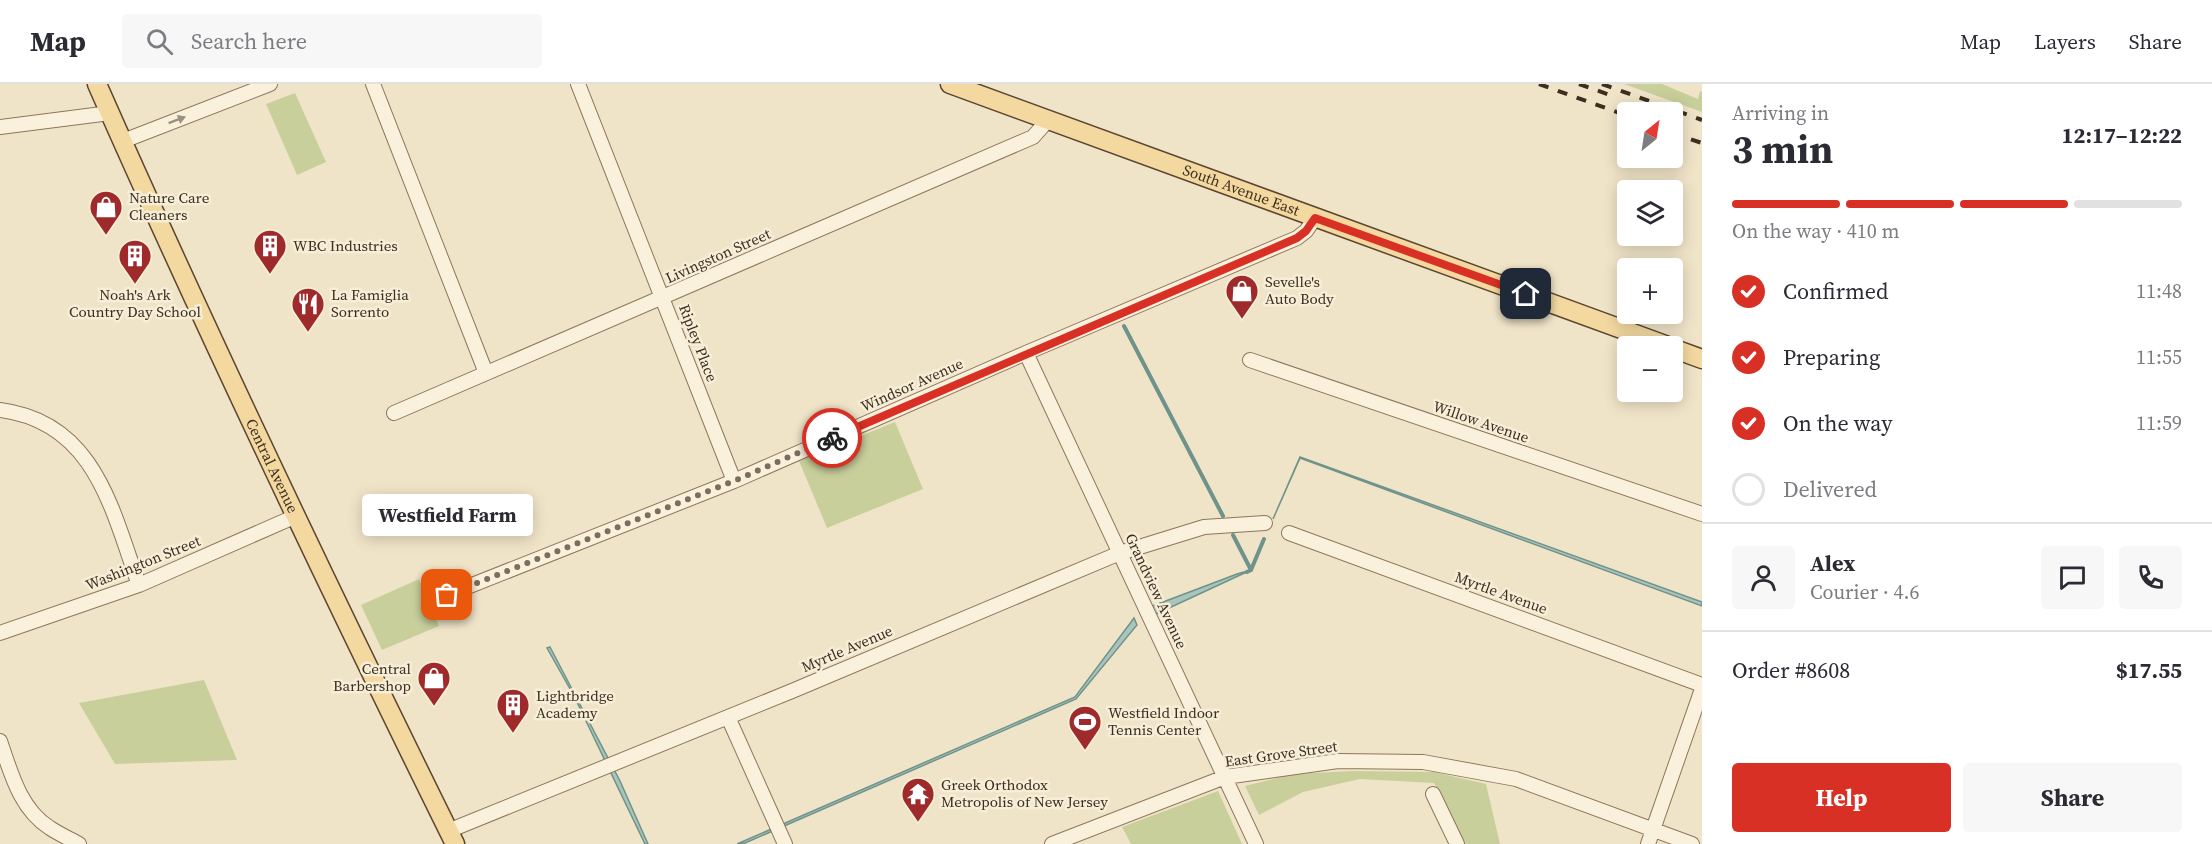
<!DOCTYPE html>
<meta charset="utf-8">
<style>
:root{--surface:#fff;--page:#f7f7f7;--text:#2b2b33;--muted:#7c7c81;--line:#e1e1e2;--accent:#d93025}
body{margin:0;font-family:"Source Serif 4",serif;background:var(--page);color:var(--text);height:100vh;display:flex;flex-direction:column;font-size:22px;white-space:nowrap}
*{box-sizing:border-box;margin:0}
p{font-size:20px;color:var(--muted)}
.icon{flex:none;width:33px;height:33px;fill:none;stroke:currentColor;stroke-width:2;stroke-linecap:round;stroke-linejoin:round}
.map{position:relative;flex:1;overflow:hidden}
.panel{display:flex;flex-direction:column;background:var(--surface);width:510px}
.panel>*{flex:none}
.needle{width:39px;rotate:30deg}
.fabs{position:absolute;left:1617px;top:18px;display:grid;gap:12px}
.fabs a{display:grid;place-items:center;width:66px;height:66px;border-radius:6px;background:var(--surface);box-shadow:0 3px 15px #0003;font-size:30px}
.pin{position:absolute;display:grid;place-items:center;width:51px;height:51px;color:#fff;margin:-26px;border-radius:12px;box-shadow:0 3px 9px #0006}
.courier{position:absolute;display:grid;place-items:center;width:60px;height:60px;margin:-30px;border:4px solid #d93025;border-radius:50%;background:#fff;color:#222;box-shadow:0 2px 8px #0007}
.bubble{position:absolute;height:42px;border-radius:6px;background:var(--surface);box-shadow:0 3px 15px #0003;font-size:20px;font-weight:700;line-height:42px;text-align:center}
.headline em{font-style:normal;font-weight:700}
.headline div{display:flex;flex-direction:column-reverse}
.headline{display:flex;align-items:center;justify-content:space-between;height:102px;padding:0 30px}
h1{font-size:39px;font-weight:700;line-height:45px}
.bar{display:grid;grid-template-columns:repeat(4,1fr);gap:9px 6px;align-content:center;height:72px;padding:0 30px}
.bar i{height:8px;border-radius:4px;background:var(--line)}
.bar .selected{background:var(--accent)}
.bar p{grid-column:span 4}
.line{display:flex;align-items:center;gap:15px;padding:0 30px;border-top:2px solid var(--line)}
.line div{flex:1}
.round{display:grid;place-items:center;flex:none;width:63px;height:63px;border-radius:6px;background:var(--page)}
ol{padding:0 30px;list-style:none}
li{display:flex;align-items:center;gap:18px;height:66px}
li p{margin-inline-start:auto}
li .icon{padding:6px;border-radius:50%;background:var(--accent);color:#fff;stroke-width:4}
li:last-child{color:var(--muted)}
li i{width:33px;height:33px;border:3px solid var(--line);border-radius:50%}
.button{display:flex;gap:12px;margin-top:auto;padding:12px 30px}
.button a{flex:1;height:69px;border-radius:6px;background:var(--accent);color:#fff;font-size:24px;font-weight:700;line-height:69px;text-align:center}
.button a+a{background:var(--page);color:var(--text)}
header{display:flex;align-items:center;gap:36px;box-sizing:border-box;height:84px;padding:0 30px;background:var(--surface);border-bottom:2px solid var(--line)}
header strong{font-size:28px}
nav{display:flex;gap:33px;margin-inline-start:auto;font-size:21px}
.search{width:420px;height:54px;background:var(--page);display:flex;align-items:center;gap:15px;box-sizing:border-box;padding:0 21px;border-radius:6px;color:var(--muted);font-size:22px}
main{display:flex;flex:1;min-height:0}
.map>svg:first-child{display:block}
</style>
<header>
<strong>Map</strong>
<div class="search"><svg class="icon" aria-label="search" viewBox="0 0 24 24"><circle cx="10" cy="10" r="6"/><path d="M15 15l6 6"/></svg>Search here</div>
<nav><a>Map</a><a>Layers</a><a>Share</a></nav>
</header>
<main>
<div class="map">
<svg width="1702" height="760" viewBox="0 0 1702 760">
<rect width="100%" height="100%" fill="#f0e4c8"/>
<path fill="#c9cf9b" d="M 1624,0 L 1662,0 L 1698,15 L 1700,7 L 1702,8 L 1702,28 Z
M 295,9 L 326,78 L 297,91 L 266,20 Z
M 895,338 L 923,405 L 827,444 L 799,377 Z
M 419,495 L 439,542 L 382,566 L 361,521 Z
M 204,596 L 237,676 L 115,680 L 79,619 Z
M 1352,687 L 1434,688 L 1486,700 L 1500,760 L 1465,760 L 1434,699 L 1360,695 L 1303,708 L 1259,731 L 1245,702 L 1293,690 Z
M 1218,707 L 1242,760 L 1131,760 L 1122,743 Z"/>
<path fill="#a9c4bc" stroke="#6f938a" stroke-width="1.5" d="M 1300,373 L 1702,518 L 1702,522 L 1300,374 L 1273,435 Z
M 1251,486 L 1154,531 L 1150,523 L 1237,490 Z
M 1134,534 L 1137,541 L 1076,615 L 745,759 L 737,760 L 1075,613 Z
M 550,563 L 620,697 L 648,760 L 645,760 L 574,612 L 547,564 Z"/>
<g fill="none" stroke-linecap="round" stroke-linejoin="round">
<path stroke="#6f938a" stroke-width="4" d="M 1124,242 L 1223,432
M 1233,451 L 1251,486
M 1247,488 L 1251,486 L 1264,455"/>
<g stroke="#8d765c" stroke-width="16">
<path id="minor" d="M 373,0 L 486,289
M 578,0 L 734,397
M 0,43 L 110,29
M 123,57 L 270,0
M 1026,269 L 1256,760
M 1250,276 L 1702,430
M 0,326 C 95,338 112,426 139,501
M 394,329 L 1033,53 L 1048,36
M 1289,449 L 1702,601
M 447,511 L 734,397 L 1026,269 L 1297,154 L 1306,147 L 1315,134
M 0,549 L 139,501 L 296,432
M 728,633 L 785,760
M 0,657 C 11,689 20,725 50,744 C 59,750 70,755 79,760
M 1433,710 L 1457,760
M 448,747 L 792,607 L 1120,469 L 1204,443 L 1265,439
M 1052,760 L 1225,693 L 1338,677 L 1423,678 L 1516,695 L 1692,760
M 1648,760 L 1702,605"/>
</g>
<g stroke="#5b4430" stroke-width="21">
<g id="major">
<path id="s1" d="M 97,0 C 210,256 331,509 455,760"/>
<path id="s2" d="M 950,0 L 1668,262"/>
<path d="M 1672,264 L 1702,275"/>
</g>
</g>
<use href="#minor" stroke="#faf1dc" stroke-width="14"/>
<use href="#major" stroke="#f3d9a0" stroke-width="18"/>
<path stroke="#3d2e20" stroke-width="4" stroke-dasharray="10 10" stroke-linecap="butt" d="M 1539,0 L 1628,32
M 1579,0 L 1610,11
M 1602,0 L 1702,36
M 1672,49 L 1702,59"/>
</g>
<defs><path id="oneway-solid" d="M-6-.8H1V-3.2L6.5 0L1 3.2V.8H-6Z" transform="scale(1.5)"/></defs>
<use fill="#9c907e" href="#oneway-solid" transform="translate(177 36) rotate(-21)"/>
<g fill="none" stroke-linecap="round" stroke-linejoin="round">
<path stroke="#7c6e5b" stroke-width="6" stroke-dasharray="0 10.8" d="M 447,511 L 734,397 L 832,354"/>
<path stroke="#d93025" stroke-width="8" d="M 832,354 L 1297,154 L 1306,147 L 1315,134 L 1526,210"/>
</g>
<defs>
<g id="shop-pin" transform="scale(1.725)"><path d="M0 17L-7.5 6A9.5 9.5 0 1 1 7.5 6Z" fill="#9e2a2b" stroke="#f7eed8"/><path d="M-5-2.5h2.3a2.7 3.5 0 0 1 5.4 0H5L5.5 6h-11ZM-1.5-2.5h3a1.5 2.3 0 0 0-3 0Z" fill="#fff"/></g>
<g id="building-pin" transform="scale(1.725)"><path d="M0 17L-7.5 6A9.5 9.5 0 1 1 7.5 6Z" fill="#9e2a2b" stroke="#f7eed8"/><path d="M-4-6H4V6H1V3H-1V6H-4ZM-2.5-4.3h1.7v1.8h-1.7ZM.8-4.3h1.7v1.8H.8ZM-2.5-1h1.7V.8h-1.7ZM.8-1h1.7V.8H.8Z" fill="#fff"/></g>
<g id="restaurant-pin" transform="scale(1.725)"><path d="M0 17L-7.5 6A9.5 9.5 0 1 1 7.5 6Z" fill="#9e2a2b" stroke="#f7eed8"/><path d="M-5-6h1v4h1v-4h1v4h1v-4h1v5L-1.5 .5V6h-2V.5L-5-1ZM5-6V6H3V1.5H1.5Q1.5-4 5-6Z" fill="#fff"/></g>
<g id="stadium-pin" transform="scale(1.725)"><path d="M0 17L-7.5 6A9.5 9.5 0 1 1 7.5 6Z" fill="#9e2a2b" stroke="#f7eed8"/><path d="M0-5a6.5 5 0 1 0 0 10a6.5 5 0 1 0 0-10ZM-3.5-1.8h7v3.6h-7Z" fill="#fff"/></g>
<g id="temple-pin" transform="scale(1.725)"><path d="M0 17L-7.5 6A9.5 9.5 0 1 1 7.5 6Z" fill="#9e2a2b" stroke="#f7eed8"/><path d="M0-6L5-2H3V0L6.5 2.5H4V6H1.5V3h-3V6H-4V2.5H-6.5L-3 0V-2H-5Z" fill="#fff"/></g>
</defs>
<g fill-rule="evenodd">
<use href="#shop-pin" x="106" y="123"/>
<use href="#building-pin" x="270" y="162"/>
<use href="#building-pin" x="135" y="172"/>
<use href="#shop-pin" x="1242" y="207"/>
<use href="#restaurant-pin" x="308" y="220"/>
<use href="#shop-pin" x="434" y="594"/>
<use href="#building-pin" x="513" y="621"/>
<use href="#stadium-pin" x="1085" y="638"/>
<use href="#temple-pin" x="918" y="710"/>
</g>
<g text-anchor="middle" stroke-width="5" stroke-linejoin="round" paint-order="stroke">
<g font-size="15" fill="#3d2e20" stroke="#f7eed8">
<text dy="5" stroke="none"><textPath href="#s2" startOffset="310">South Avenue East</textPath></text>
<text transform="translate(718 172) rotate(-24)" y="5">Livingston Street</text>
<text transform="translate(698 259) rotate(69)" y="5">Ripley Place</text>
<text transform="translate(912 301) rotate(-24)" y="5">Windsor Avenue</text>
<text transform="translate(1481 338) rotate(19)" y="5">Willow Avenue</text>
<text dy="5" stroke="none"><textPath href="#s1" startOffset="420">Central Avenue</textPath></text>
<text transform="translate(143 479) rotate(-22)" y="5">Washington Street</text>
<text transform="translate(1156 507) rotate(65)" y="5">Grandview Avenue</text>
<text transform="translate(1501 509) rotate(20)" y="5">Myrtle Avenue</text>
<text transform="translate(847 565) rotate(-23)" y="5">Myrtle Avenue</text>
<text transform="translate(1281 670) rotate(-8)" y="5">East Grove Street</text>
</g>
<g font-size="15" fill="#3d2e20" stroke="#f7eed8" text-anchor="start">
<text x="129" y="119">Nature Care<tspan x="129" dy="17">Cleaners</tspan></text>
<text x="293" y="167">WBC Industries</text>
<text x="1265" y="203">Sevelle's<tspan x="1265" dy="17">Auto Body</tspan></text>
<text x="135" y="216" text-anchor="middle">Noah's Ark<tspan x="135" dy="17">Country Day School</tspan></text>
<text x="331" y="216">La Famiglia<tspan x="331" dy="17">Sorrento</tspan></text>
<text x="411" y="590" text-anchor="end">Central<tspan x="411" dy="17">Barbershop</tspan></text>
<text x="536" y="617">Lightbridge<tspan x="536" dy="17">Academy</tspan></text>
<text x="1108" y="634">Westfield Indoor<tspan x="1108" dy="17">Tennis Center</tspan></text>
<text x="941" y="706">Greek Orthodox<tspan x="941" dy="17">Metropolis of New Jersey</tspan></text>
</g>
</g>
</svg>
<div class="fabs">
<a><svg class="needle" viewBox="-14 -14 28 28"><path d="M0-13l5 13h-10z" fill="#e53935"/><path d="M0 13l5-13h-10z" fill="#7c7c81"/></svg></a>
<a><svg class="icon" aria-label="layers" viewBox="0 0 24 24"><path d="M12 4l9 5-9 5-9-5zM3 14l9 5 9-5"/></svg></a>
<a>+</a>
<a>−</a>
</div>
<div class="pin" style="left:447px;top:511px;background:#ea580c"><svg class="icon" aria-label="bag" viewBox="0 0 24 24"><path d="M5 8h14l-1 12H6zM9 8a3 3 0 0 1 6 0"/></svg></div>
<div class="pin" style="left:1526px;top:210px;background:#1f2937"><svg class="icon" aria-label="home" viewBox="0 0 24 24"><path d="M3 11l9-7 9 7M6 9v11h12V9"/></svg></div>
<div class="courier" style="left:832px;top:354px"><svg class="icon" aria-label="bike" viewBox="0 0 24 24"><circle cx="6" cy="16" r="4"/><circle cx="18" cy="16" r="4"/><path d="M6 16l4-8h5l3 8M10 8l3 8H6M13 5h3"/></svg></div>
<div class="bubble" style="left:362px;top:410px;width:171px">Westfield Farm</div>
</div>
<section class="panel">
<div class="headline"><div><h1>3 min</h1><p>Arriving in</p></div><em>12:17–12:22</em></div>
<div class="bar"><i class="selected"></i><i class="selected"></i><i class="selected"></i><i></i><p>On the way · 410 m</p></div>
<ol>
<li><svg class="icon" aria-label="check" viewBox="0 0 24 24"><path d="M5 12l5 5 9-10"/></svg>Confirmed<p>11:48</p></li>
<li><svg class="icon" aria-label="check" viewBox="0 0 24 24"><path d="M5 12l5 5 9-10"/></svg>Preparing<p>11:55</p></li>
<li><svg class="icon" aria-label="check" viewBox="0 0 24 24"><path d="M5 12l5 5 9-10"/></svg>On the way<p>11:59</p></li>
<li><i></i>Delivered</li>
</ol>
<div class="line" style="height:108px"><a class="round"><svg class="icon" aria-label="person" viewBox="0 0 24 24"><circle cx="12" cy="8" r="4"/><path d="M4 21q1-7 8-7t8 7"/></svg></a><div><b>Alex</b><p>Courier · 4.6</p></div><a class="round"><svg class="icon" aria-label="chat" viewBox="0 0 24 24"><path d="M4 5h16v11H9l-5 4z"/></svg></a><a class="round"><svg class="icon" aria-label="phone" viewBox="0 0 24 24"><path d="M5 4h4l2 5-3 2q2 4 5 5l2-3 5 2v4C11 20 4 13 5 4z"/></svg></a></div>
<div class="line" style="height:78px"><div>Order #8608</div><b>$17.55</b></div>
<div class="button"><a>Help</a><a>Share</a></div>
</section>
</main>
